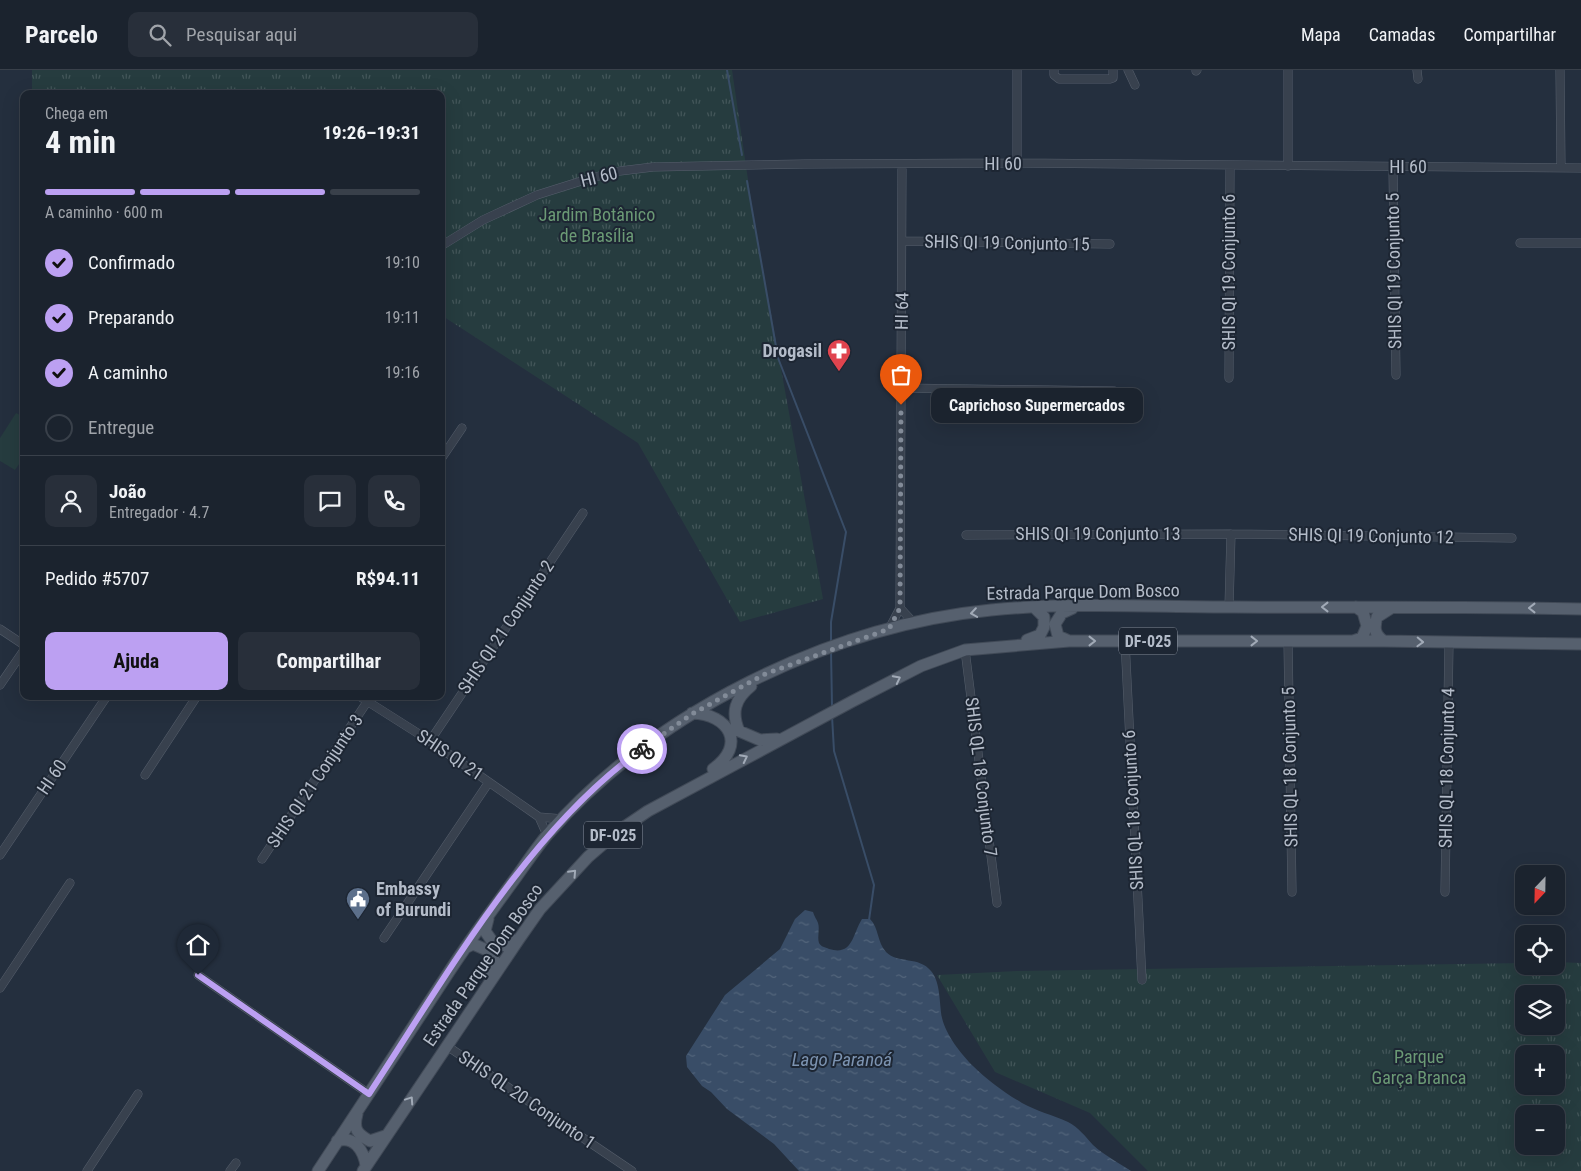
<!DOCTYPE html>
<html lang="pt">
<meta charset="utf-8">
<style>
:root{--surface:#1b232e;--page:#282f3a;--text:#f1f3f6;--muted:#a0a4aa;--line:#39404a;--accent:#bca0f2}
body{margin:0;font-family:"Roboto Condensed",sans-serif;background:var(--page);color:var(--text);height:100vh;display:flex;flex-direction:column;font-size:19px;white-space:nowrap}
*{box-sizing:border-box;margin:0}
p{font-size:16px;color:var(--muted)}
.icon{flex:none;width:28px;height:28px;fill:none;stroke:currentColor;stroke-width:2;stroke-linecap:round;stroke-linejoin:round}
.map{position:relative;flex:1;overflow:hidden}
.side{position:absolute;left:20px;top:20px;width:425px;height:610px;display:flex;flex-direction:column;background:var(--surface);border-radius:10px;box-shadow:0 5px 20px #0002,0 0 0 1px var(--line)}
.side>*{flex:none}
.needle{width:32px;rotate:202deg}
.controls{position:absolute;left:1515px;top:795px;display:grid;gap:10px}
.controls a{display:grid;place-items:center;width:50px;height:50px;border-radius:10px;background:var(--surface);box-shadow:0 5px 20px #0002,0 0 0 1px var(--line);font-size:25px}
.pin{position:absolute;display:grid;place-items:center;width:42px;height:42px;color:#fff;margin:-51px -21px;border-radius:50% 50% 50% 0;rotate:-45deg;box-shadow:0 0 5px #0007}
.pin .icon{rotate:45deg}
.courier{position:absolute;display:grid;place-items:center;width:50px;height:50px;margin:-25px;border:4px solid #bca0f2;border-radius:50%;background:#fff;color:#222;box-shadow:0 1px 6px #0007}
.bubble{position:absolute;height:35px;border-radius:10px;background:var(--surface);box-shadow:0 5px 20px #0002,0 0 0 1px var(--line);font-size:16px;font-weight:700;line-height:35px;text-align:center}
.overview em{font-style:normal;font-weight:700}
.overview div{display:flex;flex-direction:column-reverse}
.overview{display:flex;align-items:center;justify-content:space-between;height:85px;padding:0 25px}
h1{font-size:32px;font-weight:700;line-height:38px}
.bar{display:grid;grid-template-columns:repeat(4,1fr);gap:8px 5px;align-content:center;height:60px;padding:0 25px}
.bar i{height:6px;border-radius:4px;background:var(--line)}
.bar .active{background:var(--accent)}
.bar p{grid-column:span 4}
.line{display:flex;align-items:center;gap:12px;padding:0 25px;border-top:1px solid var(--line)}
.line div{flex:1}
.round{display:grid;place-items:center;flex:none;width:52px;height:52px;border-radius:10px;background:var(--page)}
ol{padding:0 25px;list-style:none}
li{display:flex;align-items:center;gap:15px;height:55px}
li p{margin-inline-start:auto}
li .icon{padding:5px;border-radius:50%;background:var(--accent);color:#111;stroke-width:4}
li:last-child{color:var(--muted)}
li i{width:28px;height:28px;border:2px solid var(--line);border-radius:50%}
.primary-button{display:flex;gap:10px;margin-top:auto;padding:10px 25px}
.primary-button a{flex:1;height:58px;border-radius:10px;background:var(--accent);color:#111;font-size:20px;font-weight:700;line-height:58px;text-align:center}
.primary-button a+a{background:var(--page);color:var(--text)}
header{display:flex;align-items:center;gap:30px;box-sizing:border-box;height:70px;padding:0 25px;background:var(--surface);border-bottom:1px solid var(--line)}
header strong{font-size:24px}
nav{display:flex;gap:28px;margin-inline-start:auto;font-size:18px}
.search{width:350px;height:45px;background:var(--page);display:flex;align-items:center;gap:12px;box-sizing:border-box;padding:0 18px;border-radius:10px;color:var(--muted);font-size:19px}
.map>svg:first-child{display:block}
</style>
<header>
<strong>Parcelo</strong>
<div class="search"><svg class="icon" aria-label="search" viewBox="0 0 24 24"><circle cx="10" cy="10" r="6"/><path d="M15 15l6 6"/></svg>Pesquisar aqui</div>
<nav><a>Mapa</a><a>Camadas</a><a>Compartilhar</a></nav>
</header>
<div class="map">
<svg width="1581" height="1101" viewBox="0 0 1581 1101">
<defs>
<pattern id="park-tufts" width="24" height="20" patternUnits="userSpaceOnUse" patternTransform="scale(1.25)"><rect width="24" height="20" fill="#263c3f"/><path d="M3 7l-1-3M5 7V3M7 7l1-3M15 17l-1-3M17 17v-4M19 17l1-3" fill="none" stroke="#435659"/></pattern>
<pattern id="water-ripples" width="26" height="14" patternUnits="userSpaceOnUse" patternTransform="scale(1.25)"><rect width="26" height="14" fill="#394d67"/><path d="M2 4q2-2 4 0t4 0M15 11q2-2 4 0t4 0" fill="none" stroke="#53657b"/></pattern>
</defs>
<rect width="100%" height="100%" fill="#242f3e"/>
<path fill="#263c3f" d="M 16,343 L 24,347 L 24,387 L 15,400 L 0,391 L 0,368 Z"/>
<path fill="url(#park-tufts)" fill-rule="evenodd" d="M 32,0 L 732,0 L 754,151 L 823,529 L 740,552 L 638,373 L 441,245 L 441,24 L 32,24 Z
M 1556,892 L 1581,893 L 1581,1101 L 1148,1101 L 1090,1043 L 995,1002 L 937,905 L 1017,901 L 1524,893 L 1524,896 L 1556,896 ZM 1524,924 L 1556,924 L 1556,956 L 1524,956 ZM 1524,984 L 1556,984 L 1556,1016 L 1524,1016 ZM 1524,1044 L 1556,1044 L 1556,1076 L 1524,1076 Z"/>
<path fill="url(#water-ripples)" d="M 805,840 L 813,842 C 814,846 817,850 818,853 C 820,859 817,867 819,873 C 821,877 825,877 829,879 C 853,886 852,865 862,849 L 870,849 C 879,858 877,872 886,882 C 898,894 919,886 931,901 C 941,913 939,933 942,948 C 946,965 961,984 973,996 C 987,1010 1005,1023 1022,1033 C 1036,1041 1053,1045 1068,1052 C 1079,1058 1085,1066 1093,1075 C 1104,1085 1119,1093 1131,1101 L 799,1101 L 774,1074 L 727,1039 L 711,1022 L 702,1016 L 687,997 L 686,986 L 725,925 L 780,879 L 795,849 Z"/>
<g fill="none" stroke-linecap="round" stroke-linejoin="round">
<path stroke="#394d67" stroke-width="2" d="M 727,0 L 742,85
M 747,111 L 778,288 L 846,462 L 831,552 L 831,574
M 831,581 L 832,636
M 832,646 L 834,681 L 874,815 L 869,850"/>
<g stroke="#565f6c" stroke-width="9">
<path id="street" d="M 1017,0 L 1017,93
M 1054,0 L 1054,5 L 1059,9 L 1110,9 L 1113,8 L 1113,0
M 1128,0 L 1135,15
M 1417,0 L 1418,9
M 1560,0 L 1561,98
M 1196,1 L 1197,0
M 1288,96 L 1288,0
M 1393,98 L 1396,305
M 903,171 L 1110,174
M 1520,173 L 1581,173
M 441,176 L 483,150 L 537,125 L 591,108 L 620,101 L 653,97 L 805,94 L 1017,93 L 1581,98
M 1229,308 L 1230,97
M 901,318 L 1114,321
M 441,389 L 462,358
M 966,465 L 1231,464 L 1512,468
M 1229,537 L 1231,464
M 900,538 L 913,552
M 0,559 L 24,575
M 889,559 L 900,538 L 902,95
M 1125,571 L 1142,910
M 1288,571 L 1292,822
M 965,580 L 997,833
M 0,615 L 24,580
M 359,626 L 430,671 L 539,747 L 547,765
M 430,671 L 583,443
M 145,705 L 197,626
M 539,747 L 563,749
M 0,785 L 107,626
M 262,789 L 367,632
M 1445,822 L 1449,573
M 384,868 L 489,712
M 198,905 L 369,1024
M 0,918 L 70,813
M 447,976 L 632,1101
M 87,1101 L 138,1024
M 230,1101 L 236,1093"/>
</g>
<g stroke="#414a57" stroke-width="13">
<path id="primary" d="M 1027,570 L 1040,565 L 1044,557 L 1044,547 L 1034,537
M 1069,571 L 1058,566 L 1055,554 L 1062,543 L 1073,538
M 1353,571 L 1362,568 L 1367,556 L 1363,542 L 1356,537
M 1384,571 C 1374,565 1374,557 1377,547 L 1391,538
M 751,616 C 735,629 731,642 739,661 L 760,670 L 777,669
M 692,643 C 729,644 747,675 713,699
M 488,849 L 485,861 L 492,871 L 506,876 L 516,870
M 465,878 L 473,874 L 489,881 L 494,890 L 489,903
M 357,1044 C 353,1059 357,1064 370,1071 L 385,1066
M 337,1071 C 354,1065 364,1081 366,1096
M 318,1101 C 361,1036 404,970 447,905 C 469,871 493,839 517,806 C 527,792 537,777 548,764 C 656,641 830,556 991,540 C 1071,532 1153,537 1233,537 C 1349,538 1465,536 1581,539
M 363,1101 L 519,869 L 540,839 L 588,787 L 617,762 L 648,741 L 853,631 L 921,596 L 965,580 L 1069,571 L 1384,571 L 1581,574"/>
</g>
<use href="#street" stroke="#38414e" stroke-width="8"/>
<use href="#primary" stroke="#56606e" stroke-width="11"/>
</g>
<defs><path id="oneway-chevron" d="M-2-3.5L2.5 0L-2 3.5" fill="none" stroke-width="1.6" stroke-linecap="round" stroke-linejoin="round" transform="scale(1.25)"/></defs>
<g stroke="#a1aab7">
<use href="#oneway-chevron" transform="translate(1325 537) rotate(180)"/>
<use href="#oneway-chevron" transform="translate(1532 538) rotate(-180)"/>
<use href="#oneway-chevron" transform="translate(974 543) rotate(172)"/>
<use href="#oneway-chevron" transform="translate(1092 571)"/>
<use href="#oneway-chevron" transform="translate(1254 571)"/>
<use href="#oneway-chevron" transform="translate(1420 572) rotate(2)"/>
<use href="#oneway-chevron" transform="translate(897 609) rotate(-27)"/>
<use href="#oneway-chevron" transform="translate(744 688) rotate(-27)"/>
<use href="#oneway-chevron" transform="translate(573 803) rotate(-47)"/>
<use href="#oneway-chevron" transform="translate(410 1030) rotate(-56)"/>
</g>
<g fill="none" stroke-linecap="round" stroke-linejoin="round">
<path stroke="#828b98" stroke-width="5" stroke-dasharray="0 9" d="M 642,679 L 692,644 L 765,604 L 889,559 L 900,538 L 901,335"/>
<path stroke="#bca0f2" stroke-width="6" d="M 198,905 L 369,1024 C 446,907 527,761 642,679"/>
</g>
<defs>
<g id="pharmacy-pin" transform="scale(1.25)"><path d="M0 17L-7.5 6A9.5 9.5 0 1 1 7.5 6Z" fill="#e0444e" stroke="#1d2633"/><path d="M-2-6h4v4h4v4h-4v4h-4v-4h-4v-4h4Z" fill="#fff"/></g>
<g id="civic-pin" transform="scale(1.25)"><path d="M0 17L-7.5 6A9.5 9.5 0 1 1 7.5 6Z" fill="#5c6f8a" stroke="#1d2633"/><path d="M-.6-6.5H3V-4.5H.6V-3L4-1V1h2V6H-6V1h2V-1L-.6-3ZM-1.2 2.5V6h2.4V2.5Z" fill="#fff"/></g>
</defs>
<g fill-rule="evenodd">
<use href="#pharmacy-pin" x="839" y="281"/>
<use href="#civic-pin" x="358" y="829"/>
</g>
<g text-anchor="middle" stroke-width="4" stroke-linejoin="round" paint-order="stroke">
<g fill="#1d2633" stroke="#878f9c" stroke-width="1">
<rect x="1119" y="557.5" width="58" height="27" rx="4"/>
<rect x="584" y="751.5" width="58" height="27" rx="4"/>
</g>
<g font-size="16" font-weight="bold" fill="#b4bcc9">
<text x="1148" y="577">DF-025</text>
<text x="613" y="771">DF-025</text>
</g>
<g font-size="18" fill="#b4bcc9" stroke="#1d2633">
<text x="1003" y="100">HI 60</text>
<text x="1408" y="103">HI 60</text>
<text transform="translate(599 107) rotate(-14)" y="6">HI 60</text>
<text transform="translate(1007 173) rotate(1)" y="6">SHIS QI 19 Conjunto 15</text>
<text transform="translate(1394 201) rotate(-91)" y="6">SHIS QI 19 Conjunto 5</text>
<text transform="translate(1229 202) rotate(-90)" y="6">SHIS QI 19 Conjunto 6</text>
<text transform="translate(902 241) rotate(-89)" y="6">HI 64</text>
<text x="1098" y="470">SHIS QI 19 Conjunto 13</text>
<text transform="translate(1371 466) rotate(1)" y="6">SHIS QI 19 Conjunto 12</text>
<text transform="translate(1083 522) rotate(-1)" y="6">Estrada Parque Dom Bosco</text>
<text transform="translate(506 557) rotate(-56)" y="6">SHIS QI 21 Conjunto 2</text>
<text transform="translate(450 685) rotate(34)" y="6">SHIS QI 21</text>
<text transform="translate(1290 697) rotate(-91)" y="6">SHIS QL 18 Conjunto 5</text>
<text transform="translate(1447 698) rotate(-89)" y="6">SHIS QL 18 Conjunto 4</text>
<text transform="translate(52 707) rotate(-56)" y="6">HI 60</text>
<text transform="translate(981 707) rotate(83)" y="6">SHIS QL 18 Conjunto 7</text>
<text transform="translate(315 711) rotate(-56)" y="6">SHIS QI 21 Conjunto 3</text>
<text transform="translate(1133 740) rotate(-93)" y="6">SHIS QL 18 Conjunto 6</text>
<text transform="translate(483 895) rotate(-55)" y="6">Estrada Parque Dom Bosco</text>
<text transform="translate(527 1030) rotate(34)" y="6">SHIS QL 20 Conjunto 1</text>
</g>
<g font-size="18" fill="#6b9a75" stroke="#1d2633">
<text x="597" y="151">Jardim Botânico<tspan x="597" dy="21">de Brasília</tspan></text>
<text x="1419" y="993">Parque<tspan x="1419" dy="21">Garça Branca</tspan></text>
</g>
<g font-size="18" font-weight="bold" fill="#b4bcc9" stroke="#1d2633" text-anchor="end">
<text x="822" y="287">Drogasil</text>
<text x="376" y="825" text-anchor="start">Embassy<tspan x="376" dy="21">of Burundi</tspan></text>
</g>
<g font-size="19" font-style="italic" fill="#7c93b1" stroke="#1d2633">
<text x="842" y="996">Lago Paranoá</text>
</g>
</g>
</svg>
<div class="controls">
<a><svg class="needle" viewBox="-14 -14 28 28"><path d="M0-13l5 13h-10z" fill="#e53935"/><path d="M0 13l5-13h-10z" fill="#a0a4aa"/></svg></a>
<a><svg class="icon" aria-label="locate" viewBox="0 0 24 24"><circle cx="12" cy="12" r="6"/><path d="M12 2v4M12 18v4M2 12h4M18 12h4"/></svg></a>
<a><svg class="icon" aria-label="layers" viewBox="0 0 24 24"><path d="M12 4l9 5-9 5-9-5zM3 14l9 5 9-5"/></svg></a>
<a>+</a>
<a>−</a>
</div>
<div class="pin" style="left:901px;top:335px;background:#ea580c"><svg class="icon" aria-label="bag" viewBox="0 0 24 24"><path d="M5 8h14l-1 12H6zM9 8a3 3 0 0 1 6 0"/></svg></div>
<div class="pin" style="left:198px;top:905px;background:#1f2937"><svg class="icon" aria-label="home" viewBox="0 0 24 24"><path d="M3 11l9-7 9 7M6 9v11h12V9"/></svg></div>
<div class="courier" style="left:642px;top:679px"><svg class="icon" aria-label="bike" viewBox="0 0 24 24"><circle cx="6" cy="16" r="4"/><circle cx="18" cy="16" r="4"/><path d="M6 16l4-8h5l3 8M10 8l3 8H6M13 5h3"/></svg></div>
<div class="bubble" style="left:931px;top:318px;width:212px">Caprichoso Supermercados</div>
<section class="side">
<div class="overview"><div><h1>4 min</h1><p>Chega em</p></div><em>19:26–19:31</em></div>
<div class="bar"><i class="active"></i><i class="active"></i><i class="active"></i><i></i><p>A caminho · 600 m</p></div>
<ol>
<li><svg class="icon" aria-label="check" viewBox="0 0 24 24"><path d="M5 12l5 5 9-10"/></svg>Confirmado<p>19:10</p></li>
<li><svg class="icon" aria-label="check" viewBox="0 0 24 24"><path d="M5 12l5 5 9-10"/></svg>Preparando<p>19:11</p></li>
<li><svg class="icon" aria-label="check" viewBox="0 0 24 24"><path d="M5 12l5 5 9-10"/></svg>A caminho<p>19:16</p></li>
<li><i></i>Entregue</li>
</ol>
<div class="line" style="height:90px"><a class="round"><svg class="icon" aria-label="person" viewBox="0 0 24 24"><circle cx="12" cy="8" r="4"/><path d="M4 21q1-7 8-7t8 7"/></svg></a><div><b>João</b><p>Entregador · 4.7</p></div><a class="round"><svg class="icon" aria-label="chat" viewBox="0 0 24 24"><path d="M4 5h16v11H9l-5 4z"/></svg></a><a class="round"><svg class="icon" aria-label="phone" viewBox="0 0 24 24"><path d="M5 4h4l2 5-3 2q2 4 5 5l2-3 5 2v4C11 20 4 13 5 4z"/></svg></a></div>
<div class="line" style="height:65px"><div>Pedido #5707</div><b>R$94.11</b></div>
<div class="primary-button"><a>Ajuda</a><a>Compartilhar</a></div>
</section>
</div>
